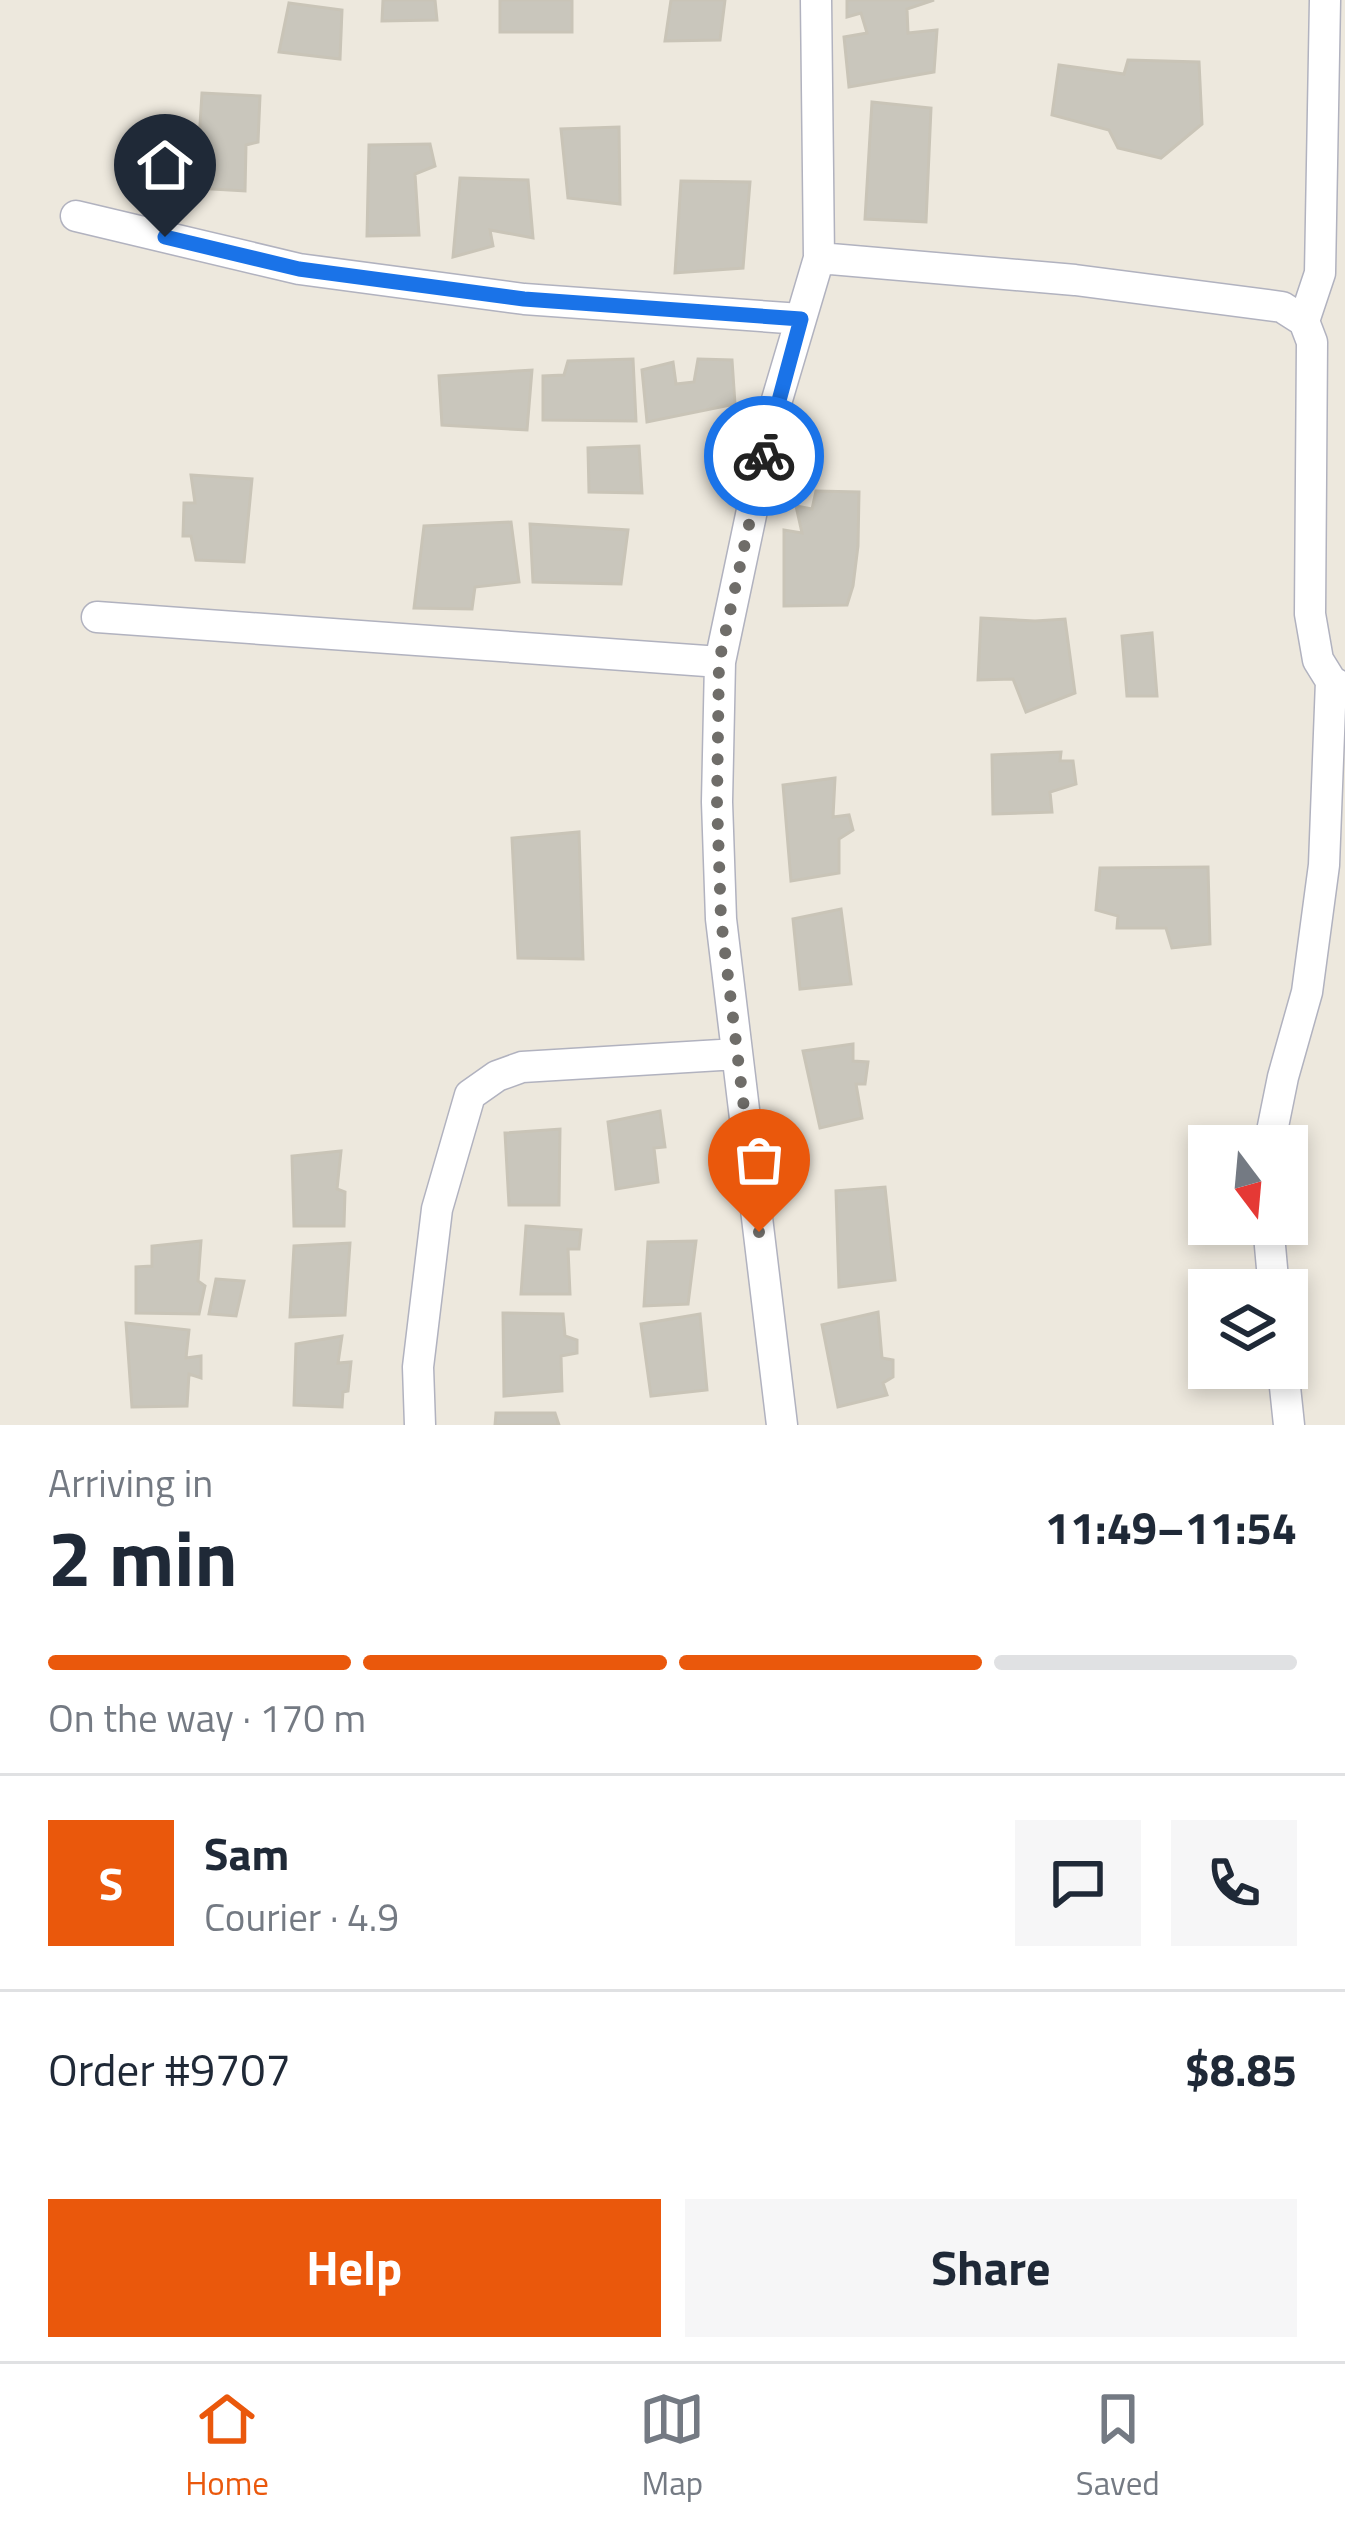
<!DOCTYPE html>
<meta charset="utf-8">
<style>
:root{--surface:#fff;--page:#f6f6f7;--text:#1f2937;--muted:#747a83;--line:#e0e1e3;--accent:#ea580c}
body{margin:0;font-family:"Titillium Web",sans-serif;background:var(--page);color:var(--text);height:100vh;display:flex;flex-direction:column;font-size:45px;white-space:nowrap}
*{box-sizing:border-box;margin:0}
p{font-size:39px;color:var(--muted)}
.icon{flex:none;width:66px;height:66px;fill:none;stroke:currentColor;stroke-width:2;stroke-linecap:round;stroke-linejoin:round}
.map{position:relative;height:1425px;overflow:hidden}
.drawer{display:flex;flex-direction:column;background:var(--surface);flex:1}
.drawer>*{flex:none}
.needle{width:78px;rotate:164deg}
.fabs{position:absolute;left:1188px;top:1125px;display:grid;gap:24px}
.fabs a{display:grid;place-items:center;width:120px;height:120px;border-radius:0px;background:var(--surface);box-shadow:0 6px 18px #0003;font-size:60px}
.pin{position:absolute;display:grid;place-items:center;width:102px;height:102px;color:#fff;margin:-123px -51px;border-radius:50% 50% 50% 0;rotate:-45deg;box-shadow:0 0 12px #0007}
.pin .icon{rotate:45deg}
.courier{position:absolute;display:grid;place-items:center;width:120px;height:120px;margin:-60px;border:9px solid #1a73e8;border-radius:50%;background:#fff;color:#222;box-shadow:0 3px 15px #0007}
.overview em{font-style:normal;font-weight:700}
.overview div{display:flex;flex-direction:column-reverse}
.overview{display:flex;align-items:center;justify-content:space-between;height:204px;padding:0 48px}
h1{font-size:78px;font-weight:700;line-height:90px}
.bar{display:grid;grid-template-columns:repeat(4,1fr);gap:18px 12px;align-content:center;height:144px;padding:0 48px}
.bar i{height:15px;border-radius:9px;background:var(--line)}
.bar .active{background:var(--accent)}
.bar p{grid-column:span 4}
.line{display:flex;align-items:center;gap:30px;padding:0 48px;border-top:3px solid var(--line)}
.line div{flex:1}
.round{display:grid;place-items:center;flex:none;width:126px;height:126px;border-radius:0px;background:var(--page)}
.action{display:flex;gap:24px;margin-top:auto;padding:24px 48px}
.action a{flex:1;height:138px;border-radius:0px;background:var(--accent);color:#fff;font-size:48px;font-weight:700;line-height:138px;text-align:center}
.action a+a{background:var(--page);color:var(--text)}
.menu{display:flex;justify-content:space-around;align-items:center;height:168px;border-top:3px solid var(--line);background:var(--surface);font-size:33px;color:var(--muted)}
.menu a{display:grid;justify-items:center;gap:6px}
.menu .active{color:var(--accent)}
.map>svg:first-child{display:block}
</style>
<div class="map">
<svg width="1345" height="1425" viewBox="0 0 1345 1425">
<rect width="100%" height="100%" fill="#ede8dd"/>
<path fill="#c9c6bc" stroke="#c9c4b7" stroke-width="3" d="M 383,0 L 435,0 L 437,20 L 382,21 Z
M 500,0 L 572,0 L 572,32 L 500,32 Z
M 671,0 L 725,0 L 720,40 L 665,41 Z
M 847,0 L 934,0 L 907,9 L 908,33 L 937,30 L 934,72 L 849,87 L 844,37 L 867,33 L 861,13 L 847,17 Z
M 289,3 L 342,10 L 340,59 L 279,52 Z
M 1128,60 L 1199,62 L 1202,124 L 1161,158 L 1118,148 L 1109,130 L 1052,115 L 1059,65 L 1124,74 Z
M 202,93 L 260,96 L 258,142 L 246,145 L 245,191 L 196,188 Z
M 872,102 L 931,108 L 926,222 L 865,219 Z
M 619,127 L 620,204 L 568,198 L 561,129 Z
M 430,144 L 435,166 L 415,174 L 419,235 L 367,236 L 369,145 Z
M 460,178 L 528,180 L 533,238 L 490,230 L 493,246 L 453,257 Z
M 681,181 L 750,182 L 743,268 L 675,273 Z
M 633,359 L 636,421 L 543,420 L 543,376 L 564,375 L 568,361 Z
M 698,359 L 732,360 L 735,404 L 647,422 L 642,370 L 673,362 L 676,384 L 694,382 Z
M 532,370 L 527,430 L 442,425 L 439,376 Z
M 639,446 L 642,493 L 589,492 L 588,448 Z
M 191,475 L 252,479 L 244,562 L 196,560 L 191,536 L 183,536 L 184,503 L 195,503 Z
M 816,491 L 859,492 L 858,546 L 853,586 L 847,605 L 784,606 L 784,530 L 802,533 L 796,506 L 812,509 Z
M 511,522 L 519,582 L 475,587 L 472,609 L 414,608 L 424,526 Z
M 530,524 L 628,530 L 621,584 L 533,582 Z
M 981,618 L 1035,621 L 1065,619 L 1075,693 L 1026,712 L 1013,679 L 978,680 Z
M 1152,633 L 1157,696 L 1127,696 L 1122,636 Z
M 1061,752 L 1060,761 L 1073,761 L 1076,784 L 1050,792 L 1052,812 L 993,814 L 992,755 Z
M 835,778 L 833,817 L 849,815 L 853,830 L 839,839 L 839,873 L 791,881 L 783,785 Z
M 579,832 L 583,959 L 518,958 L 512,838 Z
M 1208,867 L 1210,944 L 1172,948 L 1166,928 L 1117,928 L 1118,916 L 1096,910 L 1100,868 Z
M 841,909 L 851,984 L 800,989 L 793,919 Z
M 853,1044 L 853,1061 L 868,1062 L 865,1084 L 856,1084 L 862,1118 L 820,1128 L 803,1051 Z
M 660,1111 L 665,1147 L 654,1148 L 658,1182 L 616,1189 L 608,1122 Z
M 560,1129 L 559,1205 L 509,1205 L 505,1133 Z
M 341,1151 L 337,1189 L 345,1192 L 344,1226 L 294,1226 L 292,1156 Z
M 885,1187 L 895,1280 L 839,1287 L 836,1191 Z
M 526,1226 L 581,1230 L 579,1249 L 568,1249 L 570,1294 L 521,1294 Z
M 201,1241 L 198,1281 L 205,1286 L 199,1314 L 136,1313 L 136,1267 L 152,1266 L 152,1246 Z
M 696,1241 L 688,1304 L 644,1306 L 648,1242 Z
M 350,1243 L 345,1315 L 290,1317 L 294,1246 Z
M 216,1279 L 244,1281 L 236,1316 L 209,1314 Z
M 878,1312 L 882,1358 L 893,1360 L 893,1377 L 883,1383 L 887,1395 L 838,1407 L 822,1325 Z
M 503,1313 L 563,1314 L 565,1336 L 577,1340 L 577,1353 L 561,1356 L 562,1391 L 504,1396 Z
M 700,1314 L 707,1390 L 651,1396 L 641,1324 Z
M 126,1323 L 189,1330 L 186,1358 L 201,1356 L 201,1378 L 189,1374 L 187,1406 L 132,1407 Z
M 342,1336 L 338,1363 L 351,1362 L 348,1391 L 343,1392 L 342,1407 L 294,1405 L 296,1344 Z
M 496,1413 L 555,1413 L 559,1425 L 495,1425 Z"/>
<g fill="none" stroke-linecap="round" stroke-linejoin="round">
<g stroke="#b1b2bf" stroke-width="33">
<path id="minor" d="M 816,0 L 819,258
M 76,216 L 299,269 L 524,299 L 801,319
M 1304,321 L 1320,273 L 1325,0
M 97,617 L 720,662
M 1269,1146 L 1283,1077 L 1307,992 L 1324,865 L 1331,681
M 1268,1224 L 1274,1290
M 1283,1368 L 1289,1425
M 420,1425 L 418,1367 L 437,1209 L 470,1095 L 497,1076 L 522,1067 L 737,1054
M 782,1425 L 721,919 L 717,802 L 720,662 L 771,420 L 819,258 L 1075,280 L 1282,307 L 1304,321 L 1312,342 L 1310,614 L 1318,660 L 1331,681 L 1345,689"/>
</g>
<use href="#minor" stroke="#fff" stroke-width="30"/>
</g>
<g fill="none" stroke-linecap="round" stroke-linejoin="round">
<path stroke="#6f6d69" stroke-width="12" stroke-dasharray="0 21.6" d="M 759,1232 L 721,919 L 717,802 L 719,662 L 764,456"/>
<path stroke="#1a73e8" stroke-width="15" d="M 165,237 L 299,269 L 524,299 L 801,319 L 764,456"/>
</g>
</svg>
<div class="fabs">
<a><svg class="needle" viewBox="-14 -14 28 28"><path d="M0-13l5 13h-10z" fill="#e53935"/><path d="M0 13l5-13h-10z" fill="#747a83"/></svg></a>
<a><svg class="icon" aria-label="layers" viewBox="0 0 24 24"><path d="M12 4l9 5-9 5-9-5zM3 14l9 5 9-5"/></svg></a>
</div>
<div class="pin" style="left:759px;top:1232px;background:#ea580c"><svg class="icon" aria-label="bag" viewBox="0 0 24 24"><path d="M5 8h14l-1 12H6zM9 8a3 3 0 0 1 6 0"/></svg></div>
<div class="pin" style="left:165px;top:237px;background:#1f2937"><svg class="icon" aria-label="home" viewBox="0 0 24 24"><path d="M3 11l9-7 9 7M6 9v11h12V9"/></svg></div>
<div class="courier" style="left:764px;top:456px"><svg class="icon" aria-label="bike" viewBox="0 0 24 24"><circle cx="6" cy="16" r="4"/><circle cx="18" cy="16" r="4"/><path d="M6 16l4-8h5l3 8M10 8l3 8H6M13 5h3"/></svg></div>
</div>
<section class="drawer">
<div class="overview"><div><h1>2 min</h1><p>Arriving in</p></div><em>11:49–11:54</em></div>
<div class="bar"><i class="active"></i><i class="active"></i><i class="active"></i><i></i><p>On the way · 170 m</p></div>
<div class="line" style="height:216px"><b class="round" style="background:var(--accent);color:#fff">S</b><div><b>Sam</b><p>Courier · 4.9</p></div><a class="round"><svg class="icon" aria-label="chat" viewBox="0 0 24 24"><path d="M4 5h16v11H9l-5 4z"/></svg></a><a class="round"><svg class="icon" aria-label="phone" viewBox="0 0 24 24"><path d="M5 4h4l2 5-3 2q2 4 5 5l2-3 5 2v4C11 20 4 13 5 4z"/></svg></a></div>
<div class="line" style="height:156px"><div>Order #9707</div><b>$8.85</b></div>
<div class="action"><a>Help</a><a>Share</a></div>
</section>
<nav class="menu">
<a class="active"><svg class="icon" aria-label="home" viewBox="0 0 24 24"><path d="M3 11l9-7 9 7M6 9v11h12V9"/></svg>Home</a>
<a><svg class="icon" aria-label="map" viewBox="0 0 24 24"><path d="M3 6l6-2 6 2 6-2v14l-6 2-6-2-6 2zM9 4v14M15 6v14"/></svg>Map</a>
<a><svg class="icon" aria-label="saved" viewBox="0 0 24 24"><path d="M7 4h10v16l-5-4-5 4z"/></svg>Saved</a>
</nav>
